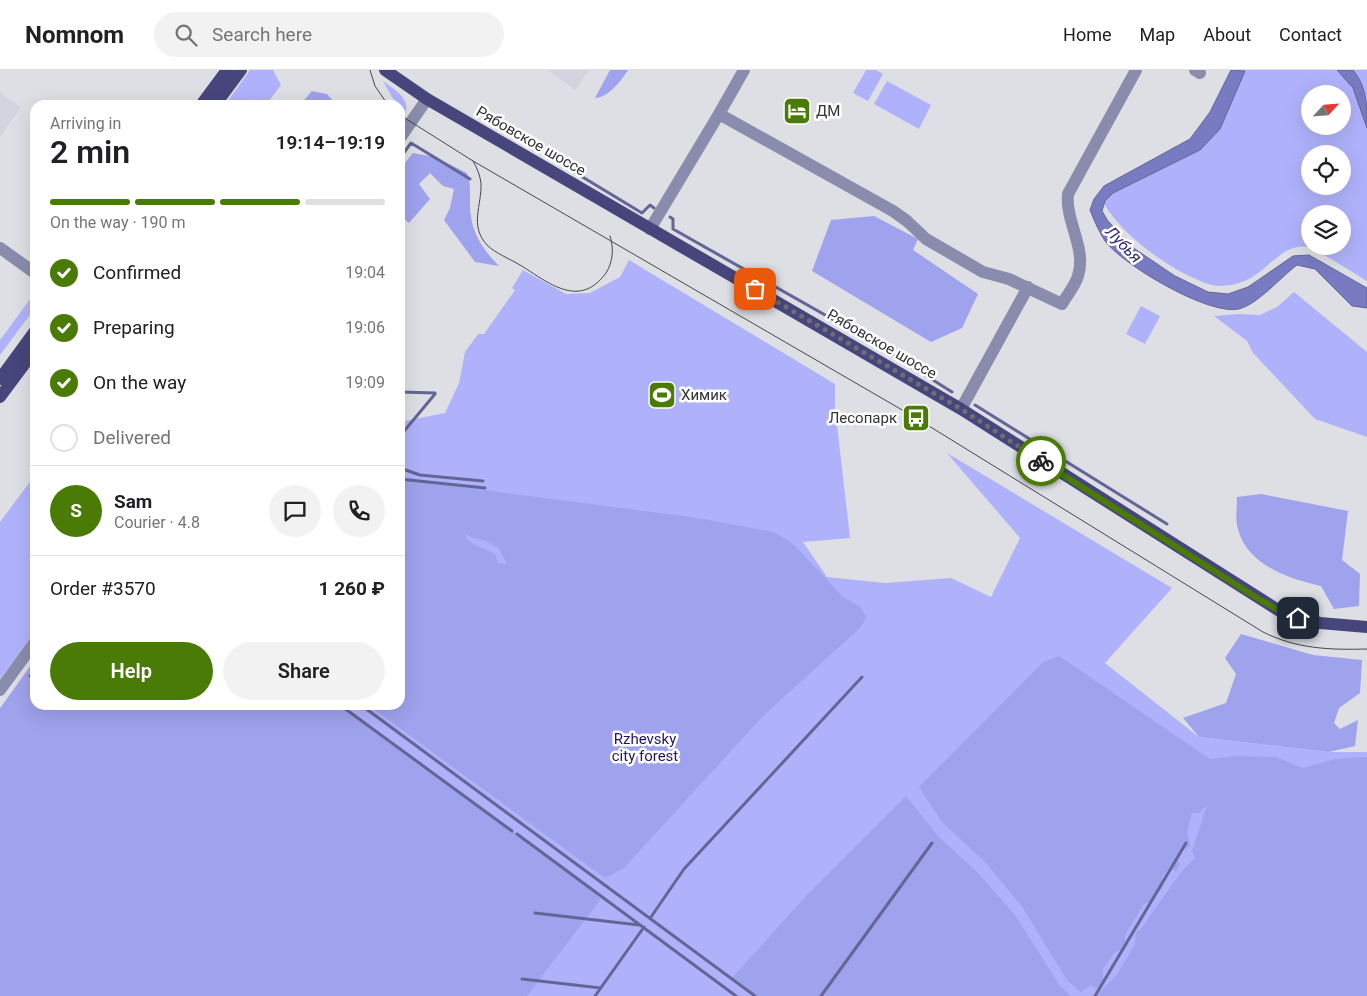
<!DOCTYPE html>
<meta charset="utf-8">
<style>
:root{--surface:#fff;--page:#f2f2f2;--text:#202124;--muted:#757577;--line:#e0e0e0;--accent:#4a7b06}
body{margin:0;font-family:Roboto,sans-serif;background:var(--page);color:var(--text);height:100vh;display:flex;flex-direction:column;font-size:19px;white-space:nowrap}
*{box-sizing:border-box;margin:0}
p{font-size:16px;color:var(--muted)}
.icon{flex:none;width:28px;height:28px;fill:none;stroke:currentColor;stroke-width:2;stroke-linecap:round;stroke-linejoin:round}
.map{position:relative;flex:1;overflow:hidden}
.sheet{position:absolute;left:30px;top:30px;width:375px;height:610px;display:flex;flex-direction:column;background:var(--surface);border-radius:15px;box-shadow:0 5px 20px #0002}
.sheet>*{flex:none}
.needle{width:32px;rotate:64deg}
.tools{position:absolute;left:1301px;top:15px;display:grid;gap:10px}
.tools a{display:grid;place-items:center;width:50px;height:50px;border-radius:50%;background:var(--surface);box-shadow:0 5px 20px #0002;font-size:25px}
.pin{position:absolute;display:grid;place-items:center;width:42px;height:42px;color:#fff;margin:-21px;border-radius:10px;box-shadow:0 2px 8px #0006}
.courier{position:absolute;display:grid;place-items:center;width:50px;height:50px;margin:-25px;border:4px solid #4a7b06;border-radius:50%;background:#fff;color:#222;box-shadow:0 1px 6px #0007}
.head em{font-style:normal;font-weight:600}
.head div{display:flex;flex-direction:column-reverse}
.head{display:flex;align-items:center;justify-content:space-between;height:85px;padding:0 20px}
h1{font-size:32px;font-weight:600;line-height:38px}
.bar{display:grid;grid-template-columns:repeat(4,1fr);gap:8px 5px;align-content:center;height:60px;padding:0 20px}
.bar i{height:6px;border-radius:4px;background:var(--line)}
.bar .on{background:var(--accent)}
.bar p{grid-column:span 4}
.line{display:flex;align-items:center;gap:12px;padding:0 20px;border-top:1px solid var(--line)}
.line div{flex:1}
.round{display:grid;place-items:center;flex:none;width:52px;height:52px;border-radius:26px;background:var(--page)}
ol{padding:0 20px;list-style:none}
li{display:flex;align-items:center;gap:15px;height:55px}
li p{margin-inline-start:auto}
li .icon{padding:5px;border-radius:50%;background:var(--accent);color:#fff;stroke-width:4}
li:last-child{color:var(--muted)}
li i{width:28px;height:28px;border:2px solid var(--line);border-radius:50%}
.cta{display:flex;gap:10px;margin-top:auto;padding:10px 20px}
.cta a{flex:1;height:58px;border-radius:30px;background:var(--accent);color:#fff;font-size:20px;font-weight:600;line-height:58px;text-align:center}
.cta a+a{background:var(--page);color:var(--text)}
header{display:flex;align-items:center;gap:30px;box-sizing:border-box;height:70px;padding:0 25px;background:var(--surface);border-bottom:1px solid var(--line)}
header strong{font-size:24px}
nav{display:flex;gap:28px;margin-inline-start:auto;font-size:18px}
.search{width:350px;height:45px;background:var(--page);display:flex;align-items:center;gap:12px;box-sizing:border-box;padding:0 18px;border-radius:28px;color:var(--muted);font-size:19px}
.map>svg:first-child{display:block}
</style>
<header>
<strong>Nomnom</strong>
<div class="search"><svg class="icon" aria-label="search" viewBox="0 0 24 24"><circle cx="10" cy="10" r="6"/><path d="M15 15l6 6"/></svg>Search here</div>
<nav><a>Home</a><a>Map</a><a>About</a><a>Contact</a></nav>
</header>
<div class="map">
<svg width="1367" height="926" viewBox="0 0 1367 926">
<rect width="100%" height="100%" fill="#dedfe4"/>
<path fill="#d3d4e0" d="M 548,0 L 589,0 L 575,20 Z
M 0,22 L 21,37 L 0,67 Z"/>
<path fill="#afb2fa" fill-rule="evenodd" d="M 250,0 L 273,0 L 281,15 L 266,35 L 225,35 Z
M 866,0 L 876,0 L 883,4 L 868,31 L 853,23 Z
M 1243,0 L 1367,0 L 1367,211 C 1355,204 1317,179 1307,177 C 1284,173 1267,200 1249,209 C 1236,215 1221,218 1208,214 C 1171,201 1124,167 1104,134 L 1106,124 L 1200,73 ZM 1310,24 L 1342,24 L 1342,56 L 1310,56 ZM 1310,84 L 1342,84 L 1342,116 L 1310,116 ZM 1310,144 L 1342,144 L 1342,176 L 1310,176 Z
M 383,11 C 393,19 409,27 406,41 L 392,27 Z
M 887,11 L 931,35 L 919,59 L 874,34 Z
M 629,190 L 835,314 L 835,337 L 850,468 L 803,472 L 827,507 L 885,513 L 951,508 L 991,527 L 1020,468 L 947,383 L 1172,518 L 1105,593 L 1199,667 L 1329,682 L 1367,682 L 1367,926 L 0,926 L 0,638 L 35,589 L 35,635 L 400,635 L 400,352 L 445,343 L 459,313 L 465,282 L 478,264 L 484,264 L 515,220 L 512,218 L 523,200 L 566,224 L 590,223 L 620,207 Z
M 1294,222 L 1367,282 L 1367,367 L 1315,349 L 1253,283 L 1247,271 L 1214,246 L 1239,244 L 1260,245 L 1277,237 Z
M 31,228 L 35,231 L 35,238 L 0,285 L 0,270 Z
M 1141,236 L 1160,246 L 1145,274 L 1126,264 Z
M 35,405 L 35,562 L 0,609 L 0,452 Z"/>
<path fill="#9fa2ec" fill-rule="evenodd" d="M 610,0 L 628,0 C 622,10 608,28 595,28 Z
M 312,21 L 327,24 L 337,35 L 300,35 Z
M 413,83 L 435,87 L 467,103 C 471,115 470,122 470,134 C 470,160 481,178 499,196 L 475,192 L 444,150 L 450,138 L 454,119 L 443,116 L 430,103 L 419,114 L 430,129 L 409,153 L 400,145 L 400,99 Z
M 874,146 L 918,169 L 913,180 L 978,224 L 962,258 L 931,272 L 812,201 L 831,150 Z
M 400,409 L 698,448 L 773,462 L 786,469 L 797,478 L 843,527 L 861,537 L 866,548 L 860,558 L 762,647 L 624,798 L 605,808 L 368,635 L 400,635 ZM 465,463 C 474,471 477,467 486,471 C 491,473 492,476 498,477 L 507,494 L 497,493 L 496,485 C 487,478 466,475 465,463 Z
M 1261,424 L 1348,441 L 1342,490 L 1360,504 L 1359,536 L 1334,539 L 1321,516 C 1289,509 1247,495 1238,459 C 1235,450 1237,437 1237,427 Z
M 1241,564 L 1313,585 L 1362,590 L 1360,623 L 1339,638 L 1334,653 L 1340,659 L 1358,650 L 1355,676 L 1329,682 L 1199,667 L 1183,648 L 1226,633 L 1236,604 L 1225,588 Z
M 1059,586 L 1210,689 L 1236,686 L 1276,687 L 1302,698 L 1336,689 L 1367,687 L 1367,926 L 1096,926 L 1116,906 L 1135,874 L 1136,862 L 1141,859 L 1181,802 L 1195,788 L 1192,781 L 1207,735 L 1199,743 L 1192,743 L 1187,762 L 1190,776 L 1183,780 L 1177,788 L 1180,795 L 1176,801 L 1169,798 L 1162,807 L 1163,817 L 1151,832 L 1144,834 L 1125,865 L 1125,873 L 1121,880 L 1115,882 L 1103,899 L 1103,913 L 1098,919 L 1091,915 L 1081,922 L 1067,910 L 1023,838 L 987,794 L 942,752 L 919,717 L 1043,592 Z
M 35,590 L 35,635 L 342,635 L 596,822 L 600,830 L 527,926 L 0,926 L 0,639 Z
M 906,726 L 938,766 L 978,803 L 1015,845 L 1060,916 L 1071,926 L 753,926 L 731,909 L 806,826 Z"/>
<path fill="#797bc2" stroke="#646597" d="M 1231,0 L 1245,1 L 1220,59 L 1200,80 L 1113,123 L 1105,131 L 1102,141 L 1108,151 L 1135,179 L 1175,206 L 1208,222 L 1228,224 L 1248,217 L 1293,186 L 1309,185 L 1367,218 L 1367,238 L 1352,236 L 1315,199 L 1297,195 C 1281,207 1258,234 1239,239 C 1209,246 1123,195 1105,171 C 1099,162 1094,150 1090,140 L 1094,129 L 1104,116 L 1190,69 L 1210,42 Z
M 1337,0 L 1353,0 C 1367,17 1367,35 1367,58 L 1353,18 Z"/>
<g fill="none" stroke-linecap="round" stroke-linejoin="round">
<path stroke="#646597" stroke-width="3" d="M 400,88 L 411,73 L 470,109
M 571,100 L 642,143 L 650,135 L 654,138
M 670,147 L 673,149 L 673,159 L 871,271 L 952,322
M 400,322 L 435,323
M 975,335 L 1167,454
M 400,366 L 435,324
M 400,398 L 420,405 L 483,411
M 400,409 L 485,418
M 30,606 L 35,599
M 340,635 L 512,761
M 361,635 L 755,926
M 517,764 L 736,926
M 535,843 L 639,855
M 651,847 L 684,799 L 862,607
M 522,909 L 601,918
M 595,926 L 644,857
M 821,926 L 932,773
M 1095,926 L 1186,773"/>
<path stroke="#898cac" stroke-width="12" d="M 744,0 L 719,44 L 893,141 L 907,151 L 926,169 L 983,202 L 1009,209 L 1062,234 C 1067,225 1075,216 1078,206 C 1087,179 1065,151 1068,124 L 1136,0
M 1195,0 L 1200,3
M 400,68 L 427,29
M 650,159 L 719,44
M 0,178 L 35,203
M 961,339 L 1028,217
M 0,620 L 35,572"/>
<path stroke="#46467d" stroke-width="12" d="M 385,0 L 427,29 L 961,339 L 1278,540 L 1320,553 L 1367,557
M 201,35 L 227,0
M 215,35 L 241,0
M 0,309 L 35,261
M 0,327 L 35,280"/>
<path stroke="#464748" stroke-width="1" d="M 370,0 L 375,16 L 388,35
M 400,45 L 473,91 L 916,348 L 1263,562 C 1297,579 1330,580 1367,579
M 473,91 C 477,98 480,105 481,113 C 482,136 469,155 487,175 C 495,183 510,189 520,195 C 548,212 579,240 606,203 C 613,192 614,178 610,166"/>
</g>
<g fill="none" stroke-linecap="round" stroke-linejoin="round">
<path stroke="#6e6f72" stroke-width="5" stroke-dasharray="0 9" d="M 755,219 L 961,339 L 1041,391"/>
<path stroke="#4a7b06" stroke-width="6" d="M 1041,391 L 1257,528 L 1278,540 L 1298,548"/>
</g>
<defs>
<g id="hotel-square" transform="scale(1.4375)"><rect x="-9" y="-9" width="18" height="18" rx="4" fill="#4a7b06" stroke="#fff"/><path d="M-6-4.5h1.5V1H6V5H4.5V3h-9V5H-6ZM-4 0a1.8 1.8 0 1 1 3.6 0ZM.5 0V-2.5h3Q6-2.5 6 0Z" fill="#fff"/></g>
<g id="stadium-square" transform="scale(1.4375)"><rect x="-9" y="-9" width="18" height="18" rx="4" fill="#4a7b06" stroke="#fff"/><path d="M0-5a6.5 5 0 1 0 0 10a6.5 5 0 1 0 0-10ZM-3.5-1.8h7v3.6h-7Z" fill="#fff"/></g>
<g id="bus-square" transform="scale(1.4375)"><rect x="-9" y="-9" width="18" height="18" rx="4" fill="#4a7b06" stroke="#fff"/><path d="M-5-6H5V4H4V6H2V4H-2V6H-4V4H-5ZM-3.5-4V0h7V-4ZM-3.5 1.2v1.5H-2V1.2ZM2 1.2v1.5H3.5V1.2Z" fill="#fff"/></g>
</defs>
<g fill-rule="evenodd">
<use href="#hotel-square" x="797" y="41"/>
<use href="#stadium-square" x="662" y="325"/>
<use href="#bus-square" x="916" y="348"/>
</g>
<g text-anchor="middle" stroke-width="5" stroke-linejoin="round" paint-order="stroke">
<g font-size="15" fill="#323334" stroke="#fff" text-anchor="start">
<text x="816" y="46">ДМ</text>
<text x="681" y="330">Химик</text>
<text x="897" y="353" text-anchor="end">Лесопарк</text>
</g>
<g font-size="15" fill="#323334" stroke="#fff">
<text transform="translate(531 71) rotate(30)" y="5">Рябовское шоссе</text>
<text transform="translate(882 274) rotate(30)" y="5">Рябовское шоссе</text>
</g>
<g font-size="15" fill="#241469" stroke="#fff">
<text x="645" y="674">Rzhevsky<tspan x="645" dy="17">city forest</tspan></text>
</g>
<g font-size="16" font-style="italic" fill="#31277b" stroke="#fff">
<text transform="translate(1124 174) rotate(46)" y="6">Лубья</text>
</g>
</g>
</svg>
<div class="tools">
<a><svg class="needle" viewBox="-14 -14 28 28"><path d="M0-13l5 13h-10z" fill="#e53935"/><path d="M0 13l5-13h-10z" fill="#757577"/></svg></a>
<a><svg class="icon" aria-label="locate" viewBox="0 0 24 24"><circle cx="12" cy="12" r="6"/><path d="M12 2v4M12 18v4M2 12h4M18 12h4"/></svg></a>
<a><svg class="icon" aria-label="layers" viewBox="0 0 24 24"><path d="M12 4l9 5-9 5-9-5zM3 14l9 5 9-5"/></svg></a>
</div>
<div class="pin" style="left:755px;top:219px;background:#ea580c"><svg class="icon" aria-label="bag" viewBox="0 0 24 24"><path d="M5 8h14l-1 12H6zM9 8a3 3 0 0 1 6 0"/></svg></div>
<div class="pin" style="left:1298px;top:548px;background:#1f2937"><svg class="icon" aria-label="home" viewBox="0 0 24 24"><path d="M3 11l9-7 9 7M6 9v11h12V9"/></svg></div>
<div class="courier" style="left:1041px;top:391px"><svg class="icon" aria-label="bike" viewBox="0 0 24 24"><circle cx="6" cy="16" r="4"/><circle cx="18" cy="16" r="4"/><path d="M6 16l4-8h5l3 8M10 8l3 8H6M13 5h3"/></svg></div>
<section class="sheet">
<div class="head"><div><h1>2 min</h1><p>Arriving in</p></div><em>19:14–19:19</em></div>
<div class="bar"><i class="on"></i><i class="on"></i><i class="on"></i><i></i><p>On the way · 190 m</p></div>
<ol>
<li><svg class="icon" aria-label="check" viewBox="0 0 24 24"><path d="M5 12l5 5 9-10"/></svg>Confirmed<p>19:04</p></li>
<li><svg class="icon" aria-label="check" viewBox="0 0 24 24"><path d="M5 12l5 5 9-10"/></svg>Preparing<p>19:06</p></li>
<li><svg class="icon" aria-label="check" viewBox="0 0 24 24"><path d="M5 12l5 5 9-10"/></svg>On the way<p>19:09</p></li>
<li><i></i>Delivered</li>
</ol>
<div class="line" style="height:90px"><b class="round" style="background:var(--accent);color:#fff">S</b><div><b>Sam</b><p>Courier · 4.8</p></div><a class="round"><svg class="icon" aria-label="chat" viewBox="0 0 24 24"><path d="M4 5h16v11H9l-5 4z"/></svg></a><a class="round"><svg class="icon" aria-label="phone" viewBox="0 0 24 24"><path d="M5 4h4l2 5-3 2q2 4 5 5l2-3 5 2v4C11 20 4 13 5 4z"/></svg></a></div>
<div class="line" style="height:65px"><div>Order #3570</div><b>1 260 ₽</b></div>
<div class="cta"><a>Help</a><a>Share</a></div>
</section>
</div>
